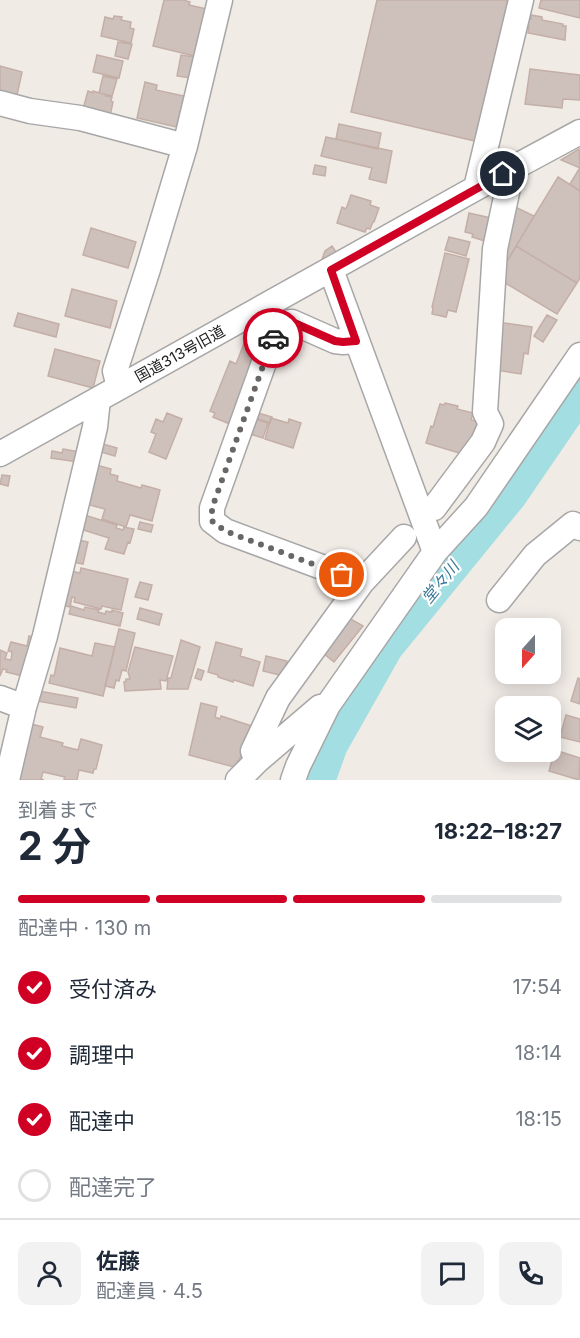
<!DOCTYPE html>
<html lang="ja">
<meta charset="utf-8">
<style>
:root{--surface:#fff;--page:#f2f2f3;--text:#1f2937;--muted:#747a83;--line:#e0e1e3;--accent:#d00025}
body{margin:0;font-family:Inter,"Noto Sans JP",sans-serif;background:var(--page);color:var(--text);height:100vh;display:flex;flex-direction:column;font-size:22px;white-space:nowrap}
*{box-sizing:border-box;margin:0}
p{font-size:20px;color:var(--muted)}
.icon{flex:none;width:33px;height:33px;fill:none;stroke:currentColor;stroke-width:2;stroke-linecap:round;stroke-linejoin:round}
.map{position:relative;height:780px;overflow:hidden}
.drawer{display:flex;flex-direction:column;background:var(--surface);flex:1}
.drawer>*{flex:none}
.needle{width:39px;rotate:201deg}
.controls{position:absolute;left:495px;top:618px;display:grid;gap:12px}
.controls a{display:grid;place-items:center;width:66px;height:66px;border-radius:12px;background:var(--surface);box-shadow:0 3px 15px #0003;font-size:30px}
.pin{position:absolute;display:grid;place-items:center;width:51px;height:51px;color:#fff;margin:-26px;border:3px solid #fff;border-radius:50%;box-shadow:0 2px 6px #0007}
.courier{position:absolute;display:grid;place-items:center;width:60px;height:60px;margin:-30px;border:4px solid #d00025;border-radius:50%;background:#fff;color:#222;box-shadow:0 2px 8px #0007}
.head em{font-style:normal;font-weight:700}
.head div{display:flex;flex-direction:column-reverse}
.head{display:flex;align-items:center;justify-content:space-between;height:102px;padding:0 18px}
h1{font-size:39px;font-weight:700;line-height:45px}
.bar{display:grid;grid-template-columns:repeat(4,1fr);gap:9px 6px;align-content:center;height:72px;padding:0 18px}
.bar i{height:8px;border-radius:4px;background:var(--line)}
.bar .selected{background:var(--accent)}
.bar p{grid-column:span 4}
.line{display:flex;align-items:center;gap:15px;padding:0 18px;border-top:2px solid var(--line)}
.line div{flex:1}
.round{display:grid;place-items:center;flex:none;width:63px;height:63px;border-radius:12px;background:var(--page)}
ol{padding:0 18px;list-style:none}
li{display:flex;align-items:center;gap:18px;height:66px}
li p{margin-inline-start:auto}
li .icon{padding:6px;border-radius:50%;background:var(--accent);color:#fff;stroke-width:4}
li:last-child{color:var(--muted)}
li i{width:33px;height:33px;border:3px solid var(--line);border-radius:50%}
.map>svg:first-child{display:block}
</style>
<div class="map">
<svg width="580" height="780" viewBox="0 0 580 780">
<rect width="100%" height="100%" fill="#f1ebe6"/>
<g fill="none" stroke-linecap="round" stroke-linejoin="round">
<path stroke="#a3dfe2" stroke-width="33" d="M 319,780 L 331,746 L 387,647 L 511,495 L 580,394"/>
</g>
<path fill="#cec0bb" stroke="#c4afa7" stroke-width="1.5" d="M 164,0 L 183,0 L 190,2 L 189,5 L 207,9 L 195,56 L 153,46 Z
M 377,0 L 508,0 L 475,141 L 351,112 Z
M 541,0 L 580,0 L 580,18 L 539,8 Z
M 531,15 L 542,17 L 542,20 L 563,24 L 563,26 L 566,26 L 565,40 L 528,33 L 529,26 L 524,25 L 525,18 L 531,19 Z
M 114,16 L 122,17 L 121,20 L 131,22 L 130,28 L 134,29 L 131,43 L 101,36 L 105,17 L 113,19 Z
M 118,42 L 132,44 L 128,59 L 115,56 Z
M 97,55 L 123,61 L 119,78 L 93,72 Z
M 181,55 L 194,57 L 190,78 L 177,76 Z
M 0,66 L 22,72 L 17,95 L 0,91 Z
M 530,69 L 580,75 L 580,100 L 563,99 L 562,108 L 525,104 Z
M 103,76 L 117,79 L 112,96 L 99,93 Z
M 145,82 L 157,85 L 156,90 L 184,96 L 177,127 L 137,118 Z
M 88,91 L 93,93 L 93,91 L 107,95 L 106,96 L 112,97 L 111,101 L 113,102 L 110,116 L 83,109 Z
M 339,124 L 381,133 L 378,149 L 336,139 Z
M 326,137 L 392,151 L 386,183 L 369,179 L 372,168 L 321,156 Z
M 579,149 L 580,168 L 561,160 Z
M 315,165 L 326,167 L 325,176 L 313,174 Z
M 579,169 L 580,170 L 580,191 L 570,184 Z
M 558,177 L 580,191 L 580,278 L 577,283 L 516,246 Z
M 351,195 L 371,201 L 370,205 L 379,208 L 374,222 L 373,222 L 370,229 L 367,228 L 365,232 L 337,223 L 342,207 L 346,209 Z
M 511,205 L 534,216 L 498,277 Z
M 469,213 L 496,219 L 491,243 L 472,237 L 473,234 L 465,232 Z
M 91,228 L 136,242 L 128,268 L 83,255 Z
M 449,237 L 470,242 L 466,256 L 445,250 Z
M 332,246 L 336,252 L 321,262 L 325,251 Z
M 516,246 L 577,283 L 557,314 L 497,278 Z
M 445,253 L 469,259 L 456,312 L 448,310 L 446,317 L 432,314 L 433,308 L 432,307 Z
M 72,289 L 117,301 L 110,328 L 65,316 Z
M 18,313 L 59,324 L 56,337 L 14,326 Z
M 547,315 L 557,320 L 543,342 L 534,336 Z
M 497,322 L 532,327 L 528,354 L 524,353 L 521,374 L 490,369 Z
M 247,336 L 259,341 L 258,343 L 263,346 L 232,425 L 213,417 L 215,413 L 210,411 L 230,361 L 236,364 Z
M 55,349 L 100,361 L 93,388 L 48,376 Z
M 445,403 L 458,406 L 457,409 L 473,413 L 471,420 L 483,422 L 466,455 L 426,443 L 431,426 L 433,427 L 440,404 L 444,405 Z
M 167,413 L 182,419 L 166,459 L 149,452 L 156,434 L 151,432 L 156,419 L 163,422 Z
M 258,413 L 272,417 L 270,423 L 256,418 Z
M 271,418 L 288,423 L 289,419 L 301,423 L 293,448 L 265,439 Z
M 255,419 L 268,423 L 263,438 L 250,434 Z
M 103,444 L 117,448 L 115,456 L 101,452 Z
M 63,449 L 80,452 L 78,462 L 51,458 L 52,451 L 62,453 Z
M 93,464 L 111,469 L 110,474 L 118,476 L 117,481 L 141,488 L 142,485 L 160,490 L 152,521 L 130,515 L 126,527 L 102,519 L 105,509 L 82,503 Z
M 2,475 L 10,476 L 8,486 L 0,484 Z
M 81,514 L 117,525 L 116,528 L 123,530 L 124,527 L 134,529 L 130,543 L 128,542 L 124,554 L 105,549 L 109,538 L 77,528 Z
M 140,522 L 153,525 L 151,532 L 138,529 Z
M 79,540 L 88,542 L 83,564 L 68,561 Z
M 81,568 L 128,579 L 121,610 L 102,606 L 101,609 L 74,602 L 75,598 L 72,597 L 70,607 L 58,604 L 66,570 L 80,573 Z
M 140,582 L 152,585 L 148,600 L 135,597 Z
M 71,606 L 84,610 L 85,607 L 99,610 L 98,612 L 105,614 L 106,611 L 112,612 L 112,610 L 123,613 L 120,626 L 69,614 Z
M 140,608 L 162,614 L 159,625 L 137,619 Z
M 347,617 L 363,626 L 334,662 L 323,653 Z
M 119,629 L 135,633 L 126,671 L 122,670 L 119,681 L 116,680 L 114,688 L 105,686 Z
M 29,636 L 37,638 L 27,677 L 6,672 L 7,670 L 3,669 L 0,676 L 0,650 L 7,653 L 5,659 L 11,660 L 12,652 L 8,651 L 11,642 L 27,646 Z
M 181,640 L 200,647 L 188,689 L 167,689 L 168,678 L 171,678 Z
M 216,642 L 242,649 L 240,656 L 260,662 L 253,686 L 234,680 L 233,682 L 218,677 L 218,675 L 208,672 Z
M 95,643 L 115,647 L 103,696 L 49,683 L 51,675 L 54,676 L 60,648 L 92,656 Z
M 135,647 L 173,656 L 166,681 L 160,680 L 161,689 L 125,691 L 124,682 L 126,681 L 126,679 L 130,679 L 128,672 Z
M 266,656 L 287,661 L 284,676 L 263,671 Z
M 198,669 L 204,671 L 201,680 L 195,678 Z
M 578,678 L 580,679 L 580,704 L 571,701 Z
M 39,691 L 78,698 L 76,708 L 37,701 Z
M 201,703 L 217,707 L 215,717 L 220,719 L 221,716 L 252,726 L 242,755 L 234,767 L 189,755 Z
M 566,715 L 580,719 L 580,742 L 560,737 Z
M 28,723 L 43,727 L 40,737 L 63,743 L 62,746 L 78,750 L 81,739 L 102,745 L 96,769 L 94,769 L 93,773 L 79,770 L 77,780 L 67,780 L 64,779 L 65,777 L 43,772 L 41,779 L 44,780 L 13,780 Z
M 555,750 L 580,758 L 579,780 L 549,771 Z"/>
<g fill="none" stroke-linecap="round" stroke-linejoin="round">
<g stroke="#a7a7a7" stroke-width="27">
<path id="minor" d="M 0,103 L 30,111 L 80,118 L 185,146
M 476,188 L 521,0
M 331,270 L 435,552
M 356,341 L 343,342 L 335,341 L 292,322 L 284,323 L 276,329 L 212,508 L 212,521 L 225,531 L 362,582
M 119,387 L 115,371 L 148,269 L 185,146 L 220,0
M 0,454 L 476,188 L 580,132
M 434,508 L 483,442 L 491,424 L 485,412 L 495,249 L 509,183 L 503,174
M 499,600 L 535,555 L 573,524 L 580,528
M 0,698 L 24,707
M 257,761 L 253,751 L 278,698 L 362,582 L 404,537
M 7,780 L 24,707 L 45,636 L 95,427 L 98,399
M 238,780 L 257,761 L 320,707 L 326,706
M 293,780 L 298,766 L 328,705 L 435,552 L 476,507 L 580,355"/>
</g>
<use href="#minor" stroke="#fff" stroke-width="24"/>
</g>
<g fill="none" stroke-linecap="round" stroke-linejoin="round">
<path stroke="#696765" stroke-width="6" stroke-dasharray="0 10.8" d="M 273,338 L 212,508 L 212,521 L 225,531 L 342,575"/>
<path stroke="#d00025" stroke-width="8" d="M 273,338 C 277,327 280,323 292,322 L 335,341 L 343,342 L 356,341 L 331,270 L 503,174"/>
</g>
<g text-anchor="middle" stroke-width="4.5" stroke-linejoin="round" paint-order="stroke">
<g font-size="15" fill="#202020" stroke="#fff">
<text transform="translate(180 354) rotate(-29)" y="5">国道313号旧道</text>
</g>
<g font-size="16" font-style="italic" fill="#3a7897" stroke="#fff">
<text transform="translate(440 582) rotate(-51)" y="6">堂々川</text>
</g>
</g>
</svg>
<div class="controls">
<a><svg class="needle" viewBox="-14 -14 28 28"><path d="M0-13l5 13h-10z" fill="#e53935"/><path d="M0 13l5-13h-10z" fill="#747a83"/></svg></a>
<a><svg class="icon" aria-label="layers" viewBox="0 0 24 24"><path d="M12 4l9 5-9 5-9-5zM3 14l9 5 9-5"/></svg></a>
</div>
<div class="pin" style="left:342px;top:575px;background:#ea580c"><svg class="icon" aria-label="bag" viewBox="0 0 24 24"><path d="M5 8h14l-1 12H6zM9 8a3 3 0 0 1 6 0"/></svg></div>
<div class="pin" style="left:503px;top:174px;background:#1f2937"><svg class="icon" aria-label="home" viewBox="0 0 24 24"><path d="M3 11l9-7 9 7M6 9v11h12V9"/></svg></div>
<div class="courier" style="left:273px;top:338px"><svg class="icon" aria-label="car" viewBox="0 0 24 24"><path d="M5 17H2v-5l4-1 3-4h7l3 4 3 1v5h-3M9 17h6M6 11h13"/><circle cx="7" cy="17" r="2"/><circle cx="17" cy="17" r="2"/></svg></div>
</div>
<section class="drawer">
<div class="head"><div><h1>2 分</h1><p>到着まで</p></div><em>18:22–18:27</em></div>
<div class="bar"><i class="selected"></i><i class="selected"></i><i class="selected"></i><i></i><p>配達中 · 130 m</p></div>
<ol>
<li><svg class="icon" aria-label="check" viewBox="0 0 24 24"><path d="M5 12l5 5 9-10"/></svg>受付済み<p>17:54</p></li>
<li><svg class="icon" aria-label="check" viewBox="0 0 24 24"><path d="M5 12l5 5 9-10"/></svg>調理中<p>18:14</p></li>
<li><svg class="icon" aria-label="check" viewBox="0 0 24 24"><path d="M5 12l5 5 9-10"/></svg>配達中<p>18:15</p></li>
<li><i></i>配達完了</li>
</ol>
<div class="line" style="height:108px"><a class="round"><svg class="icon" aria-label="person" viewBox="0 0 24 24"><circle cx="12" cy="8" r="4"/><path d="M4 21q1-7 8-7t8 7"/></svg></a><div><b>佐藤</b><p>配達員 · 4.5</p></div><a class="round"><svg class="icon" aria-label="chat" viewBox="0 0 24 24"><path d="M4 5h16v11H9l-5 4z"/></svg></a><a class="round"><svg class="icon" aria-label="phone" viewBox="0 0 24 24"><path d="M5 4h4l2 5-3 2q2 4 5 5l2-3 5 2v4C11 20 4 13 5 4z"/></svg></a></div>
</section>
